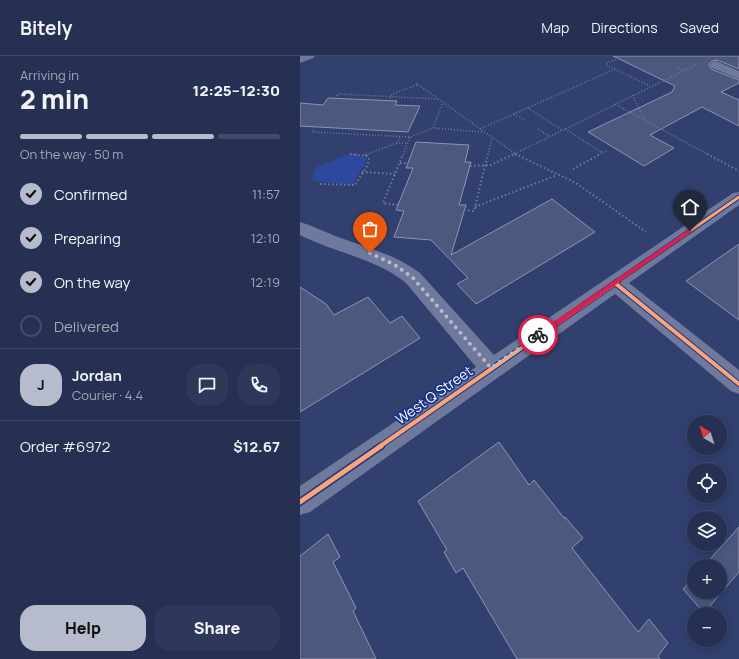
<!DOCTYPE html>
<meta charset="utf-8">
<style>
:root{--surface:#263053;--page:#2e385a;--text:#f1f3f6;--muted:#a4a9b8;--line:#424b6a;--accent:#b7bccd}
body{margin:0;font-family:Manrope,sans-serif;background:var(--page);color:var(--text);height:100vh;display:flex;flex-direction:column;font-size:15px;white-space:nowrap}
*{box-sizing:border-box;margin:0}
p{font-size:13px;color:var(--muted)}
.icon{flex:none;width:22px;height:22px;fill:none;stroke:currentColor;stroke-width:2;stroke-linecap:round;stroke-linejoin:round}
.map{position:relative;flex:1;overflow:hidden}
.drawer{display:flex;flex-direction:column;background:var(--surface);width:300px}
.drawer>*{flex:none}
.needle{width:26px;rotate:321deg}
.controls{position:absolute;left:387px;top:359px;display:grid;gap:8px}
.controls a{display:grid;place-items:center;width:40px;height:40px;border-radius:50%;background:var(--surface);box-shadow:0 2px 10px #0003,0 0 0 1px var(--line);font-size:20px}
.pin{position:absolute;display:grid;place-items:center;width:34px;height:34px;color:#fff;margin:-41px -17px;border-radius:50% 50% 50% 0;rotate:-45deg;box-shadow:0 0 4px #0007}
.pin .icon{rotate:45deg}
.courier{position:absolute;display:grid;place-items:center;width:40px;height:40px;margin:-20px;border:3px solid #e11d48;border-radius:50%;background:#fff;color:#222;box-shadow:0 1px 5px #0007}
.summary em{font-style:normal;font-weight:800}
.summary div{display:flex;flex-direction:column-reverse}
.summary{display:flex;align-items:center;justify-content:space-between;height:68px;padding:0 20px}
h1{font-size:26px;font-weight:800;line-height:30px}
.bar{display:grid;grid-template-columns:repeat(4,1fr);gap:6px 4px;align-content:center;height:48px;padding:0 20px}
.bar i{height:5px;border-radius:3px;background:var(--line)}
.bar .active{background:var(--accent)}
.bar p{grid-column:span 4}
.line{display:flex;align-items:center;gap:10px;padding:0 20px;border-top:1px solid var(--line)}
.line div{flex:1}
.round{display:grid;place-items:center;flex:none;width:42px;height:42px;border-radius:16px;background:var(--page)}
ol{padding:0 20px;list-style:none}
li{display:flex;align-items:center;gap:12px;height:44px}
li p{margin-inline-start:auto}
li .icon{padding:4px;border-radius:50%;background:var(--accent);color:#111;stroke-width:4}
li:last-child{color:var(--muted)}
li i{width:22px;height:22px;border:2px solid var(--line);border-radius:50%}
.primary-button{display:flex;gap:8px;margin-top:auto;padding:8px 20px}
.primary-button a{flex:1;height:46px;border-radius:16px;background:var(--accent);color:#111;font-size:16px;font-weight:800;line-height:46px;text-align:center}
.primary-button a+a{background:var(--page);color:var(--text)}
header{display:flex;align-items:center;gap:24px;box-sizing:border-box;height:56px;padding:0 20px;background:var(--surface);border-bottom:1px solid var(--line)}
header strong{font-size:19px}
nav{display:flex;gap:22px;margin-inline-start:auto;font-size:14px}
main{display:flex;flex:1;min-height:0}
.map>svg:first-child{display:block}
</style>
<header>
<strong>Bitely</strong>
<nav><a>Map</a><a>Directions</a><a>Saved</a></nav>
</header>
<main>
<section class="drawer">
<div class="summary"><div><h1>2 min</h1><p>Arriving in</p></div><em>12:25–12:30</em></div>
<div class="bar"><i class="active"></i><i class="active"></i><i class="active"></i><i></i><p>On the way · 50 m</p></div>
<ol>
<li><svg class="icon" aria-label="check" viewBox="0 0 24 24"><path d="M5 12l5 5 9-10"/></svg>Confirmed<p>11:57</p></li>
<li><svg class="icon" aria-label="check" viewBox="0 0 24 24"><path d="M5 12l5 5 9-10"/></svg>Preparing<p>12:10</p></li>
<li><svg class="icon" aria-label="check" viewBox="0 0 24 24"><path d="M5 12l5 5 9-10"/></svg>On the way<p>12:19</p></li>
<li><i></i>Delivered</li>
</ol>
<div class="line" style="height:72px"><b class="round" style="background:var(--accent);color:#111">J</b><div><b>Jordan</b><p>Courier · 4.4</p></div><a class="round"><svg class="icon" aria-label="chat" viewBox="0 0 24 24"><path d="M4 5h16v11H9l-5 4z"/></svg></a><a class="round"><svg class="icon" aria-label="phone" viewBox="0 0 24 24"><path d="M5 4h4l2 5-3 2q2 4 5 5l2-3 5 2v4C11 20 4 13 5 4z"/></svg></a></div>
<div class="line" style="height:52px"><div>Order #6972</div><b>$12.67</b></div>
<div class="primary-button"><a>Help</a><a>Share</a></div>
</section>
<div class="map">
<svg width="439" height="603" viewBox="0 0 439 603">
<rect width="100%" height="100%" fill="#32406f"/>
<path fill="#2c499f" d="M 49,99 L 64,101 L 67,104 C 65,107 54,126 52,129 L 15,125 L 12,123 L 16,111 L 32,106 L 39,101 Z"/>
<path fill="#4c587e" stroke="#8d95b2" d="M 313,0 L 439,0 L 439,13 L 417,4 L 412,5 L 409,8 L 411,13 L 439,24 L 439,27 L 421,36 L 439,44 L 439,70 L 402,51 L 350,79 L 374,92 L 344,110 L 288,76 L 372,36 L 375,30 Z
M 28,42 L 97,45 L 95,49 L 120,50 L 108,76 L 0,70 L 0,47 L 23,49 Z
M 116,86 L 169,89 L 165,106 L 171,106 L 159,149 L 166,149 L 151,199 L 252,143 L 295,176 L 176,248 L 157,228 L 168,222 L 131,184 L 94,181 L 104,155 L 96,154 L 113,112 L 106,112 Z
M 439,188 L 439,264 L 386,225 Z
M 0,231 L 26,248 L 34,259 L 68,241 L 90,267 L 102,260 L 120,282 L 0,356 Z
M 199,386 L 229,429 L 234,424 L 264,462 L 265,461 L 283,482 L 272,492 L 338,576 L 349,563 L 368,587 L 358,600 L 360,603 L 217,603 L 163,512 L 156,517 L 144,496 L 147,494 L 118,445 Z
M 439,471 L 439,516 L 404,557 L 383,533 L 394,521 L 394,536 L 420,536 L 420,510 L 404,510 Z
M 28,478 L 40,501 L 33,506 L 56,552 L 53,555 L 76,603 L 0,603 L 0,500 Z"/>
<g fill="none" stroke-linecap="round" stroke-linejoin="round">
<path stroke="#6e799c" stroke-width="1.5" stroke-dasharray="1 2" stroke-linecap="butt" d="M 324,0 L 307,7 L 306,9 L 350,30
M 378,12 L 383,15
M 116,27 L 217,99
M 332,39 L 345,64
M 33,45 L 38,38 L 138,43
M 89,45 L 92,38 L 117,29
M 315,48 L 409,99
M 228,52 L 262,74
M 214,58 L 225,64
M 15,71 L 12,76 L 110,81 L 133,72 L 143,46
M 133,72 L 182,76
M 180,73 L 315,13
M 238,73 L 249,80
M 265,73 L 303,97 L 308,94
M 100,81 L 97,87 L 108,87
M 50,98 L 58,99
M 65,99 L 97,87
M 103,99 L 110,81
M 188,99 L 192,82
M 212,99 L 396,9
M 298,99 L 302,97"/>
<path stroke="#6e799c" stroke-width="2" stroke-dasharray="1.5 2.5" stroke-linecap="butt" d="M 215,98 L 276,127 L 346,176
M 407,98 L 439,115
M 65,99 L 68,98
M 100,107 L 108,107
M 170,110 L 191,109 L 214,98
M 273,113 L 300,98
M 62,116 L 95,118
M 20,128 L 55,129 C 59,121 69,111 69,102 L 67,100 L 50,98
M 98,149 L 83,147 L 103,98
M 175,151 L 257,119
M 164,154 L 174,155 L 188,98"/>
<path fill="#6e799c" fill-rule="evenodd" d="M 0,0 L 15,0 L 13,2 L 0,7 Z
M 416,5 L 439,15 L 439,23 L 412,12 L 410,9 L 412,6 Z
M 439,136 L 439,149 L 329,227 L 439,314 L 439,338 L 431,335 L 315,238 L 10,456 L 0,459 L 0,430 L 176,311 L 106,227 C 75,202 35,197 0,179 L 0,166 C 13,170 25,176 38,181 C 67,192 95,198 120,217 L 194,299 L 433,137 Z"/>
<g stroke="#193388" stroke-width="5">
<path id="cycleway-far2" d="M 316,226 L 439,141"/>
</g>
<g stroke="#193388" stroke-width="6">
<path id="cycleway-far1" d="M 315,227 L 439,328
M 79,391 L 318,225"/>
</g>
<g stroke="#193388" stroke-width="8">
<path id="cycleway" d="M 0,446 L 81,390"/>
</g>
<use href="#cycleway-far2" stroke="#fda474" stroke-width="3"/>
<use href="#cycleway-far1" stroke="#fda474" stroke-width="4"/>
<use href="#cycleway" stroke="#fda474" stroke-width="5"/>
</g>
<path fill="#e11d48" d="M 390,173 L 391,174 L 391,176 L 241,281 L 236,281 L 236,278 Z"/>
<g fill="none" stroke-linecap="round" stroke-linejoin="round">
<path stroke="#b7bccd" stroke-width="4" stroke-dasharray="0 7.2" d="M 70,197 L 95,209 L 113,222 L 191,312 L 238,279"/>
</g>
<g text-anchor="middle" stroke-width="3.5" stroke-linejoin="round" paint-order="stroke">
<g font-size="14" fill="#fff" stroke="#193388">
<text transform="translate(134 339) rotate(-35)" y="5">West Q Street</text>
</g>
</g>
</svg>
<div class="controls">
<a><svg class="needle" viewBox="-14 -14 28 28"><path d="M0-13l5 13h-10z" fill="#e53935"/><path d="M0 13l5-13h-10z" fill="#a4a9b8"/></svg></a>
<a><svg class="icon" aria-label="locate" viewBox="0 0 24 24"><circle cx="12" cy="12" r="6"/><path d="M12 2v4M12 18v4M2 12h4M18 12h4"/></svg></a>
<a><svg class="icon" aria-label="layers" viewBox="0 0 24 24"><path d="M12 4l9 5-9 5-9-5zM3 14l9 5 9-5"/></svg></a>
<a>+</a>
<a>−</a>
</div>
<div class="pin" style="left:70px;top:197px;background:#ea580c"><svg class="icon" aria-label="bag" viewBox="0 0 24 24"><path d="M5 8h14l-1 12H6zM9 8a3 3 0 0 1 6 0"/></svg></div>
<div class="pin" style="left:390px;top:175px;background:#1f2937"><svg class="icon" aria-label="home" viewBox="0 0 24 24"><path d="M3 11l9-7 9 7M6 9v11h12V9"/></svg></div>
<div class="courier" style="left:238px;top:279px"><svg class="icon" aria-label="bike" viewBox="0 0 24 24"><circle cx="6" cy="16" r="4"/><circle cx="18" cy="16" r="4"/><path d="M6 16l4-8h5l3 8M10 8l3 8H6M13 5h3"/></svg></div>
</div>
</main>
